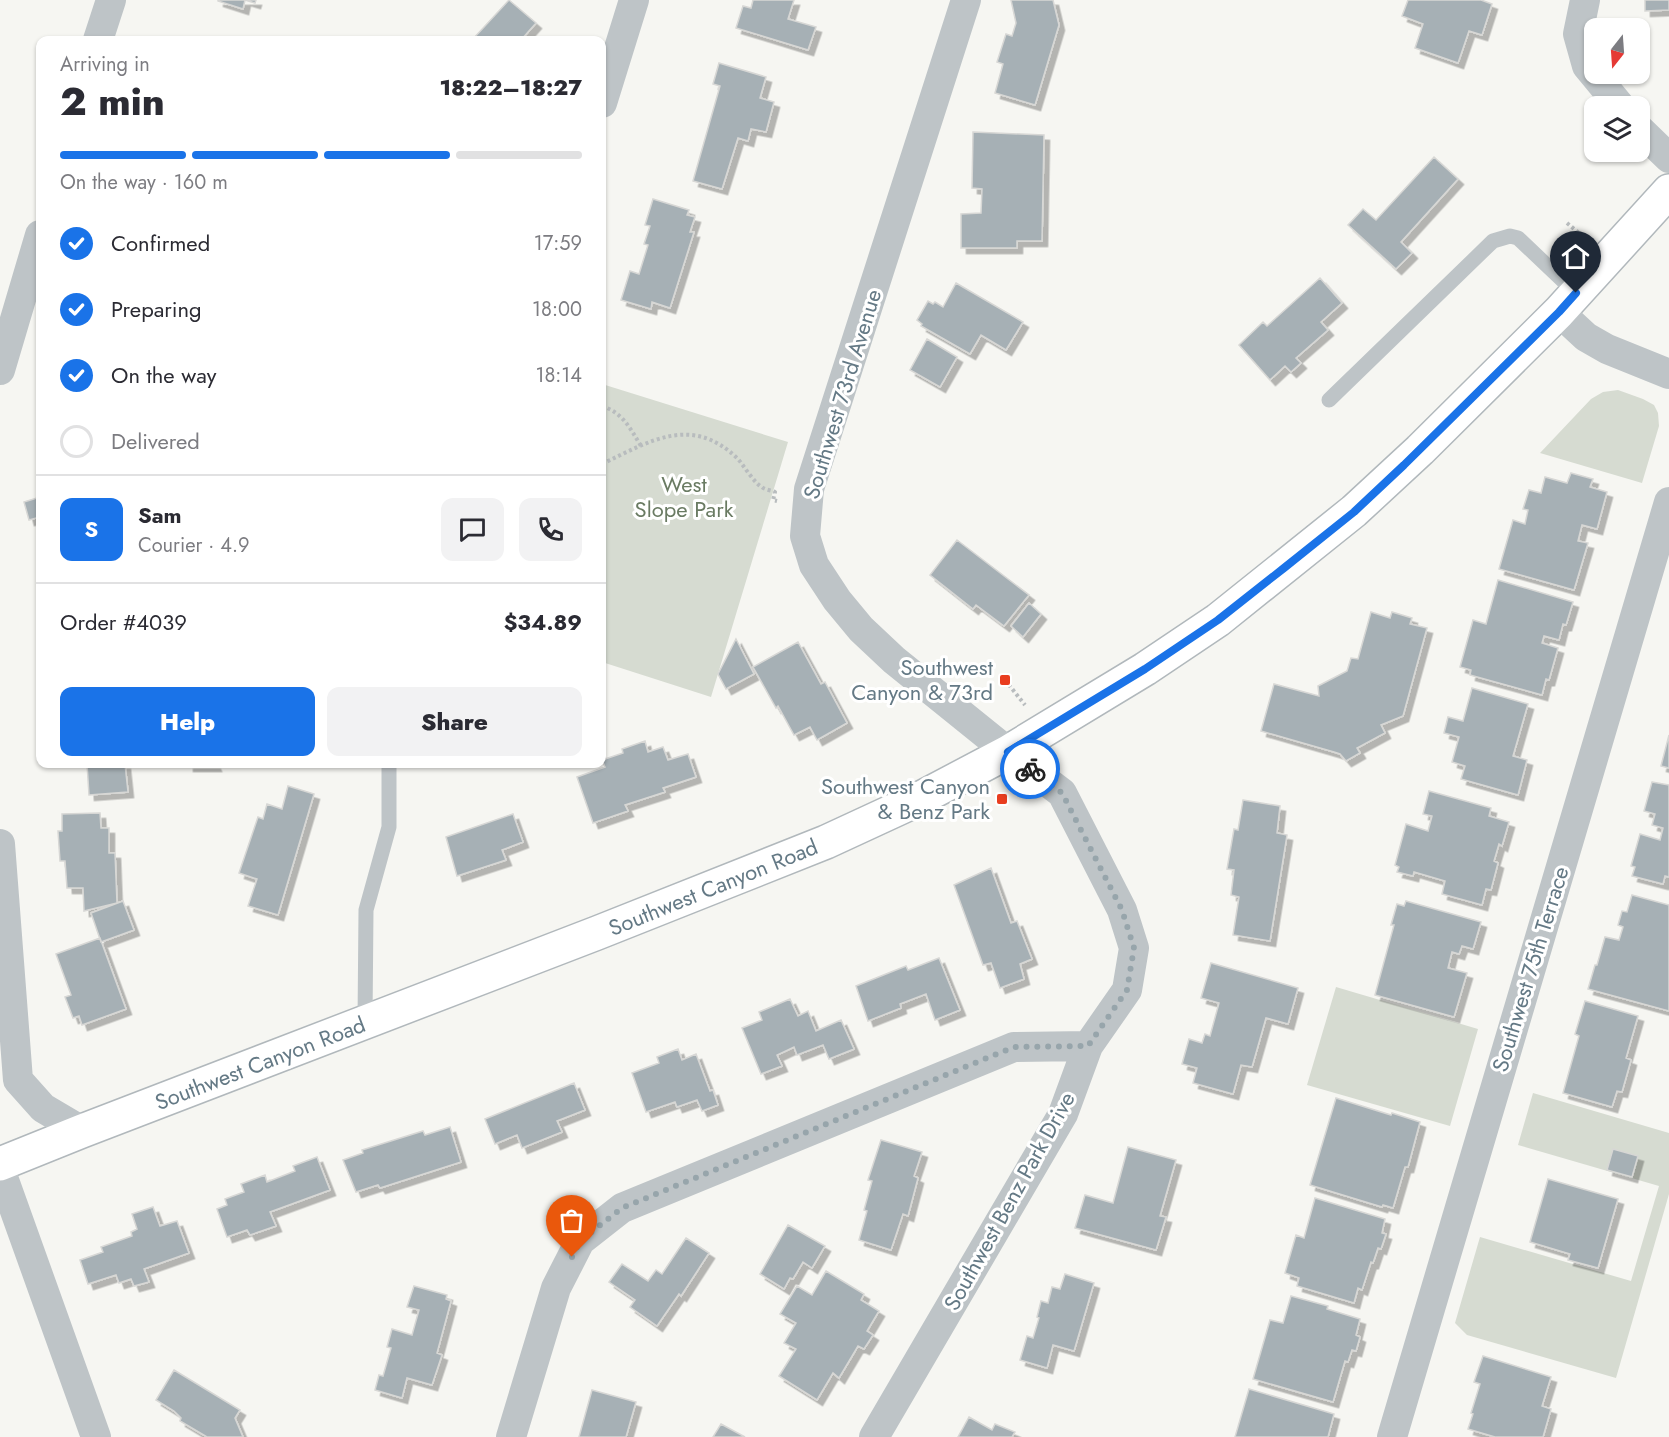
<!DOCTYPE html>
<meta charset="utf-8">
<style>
:root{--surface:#fff;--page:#f2f2f3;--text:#2b2b33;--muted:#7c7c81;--line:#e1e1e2;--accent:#1a73e8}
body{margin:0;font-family:Jost,sans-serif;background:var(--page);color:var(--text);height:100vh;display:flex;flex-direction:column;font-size:22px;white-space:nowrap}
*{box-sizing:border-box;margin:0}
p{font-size:20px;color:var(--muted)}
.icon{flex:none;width:33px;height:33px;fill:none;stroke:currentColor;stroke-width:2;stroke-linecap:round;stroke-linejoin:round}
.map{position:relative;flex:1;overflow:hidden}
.details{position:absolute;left:36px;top:36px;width:570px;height:732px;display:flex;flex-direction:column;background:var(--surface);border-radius:12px;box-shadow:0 2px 4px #0004}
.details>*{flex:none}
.needle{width:39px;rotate:197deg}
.buttons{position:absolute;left:1584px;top:18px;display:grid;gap:12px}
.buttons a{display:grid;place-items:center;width:66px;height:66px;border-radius:12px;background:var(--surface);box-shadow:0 2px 4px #0004;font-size:30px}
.pin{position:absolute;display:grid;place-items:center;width:51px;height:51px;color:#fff;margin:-62px -26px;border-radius:50% 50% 50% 0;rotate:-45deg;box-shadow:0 0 6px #0007}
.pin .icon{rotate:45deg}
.courier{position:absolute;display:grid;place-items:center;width:60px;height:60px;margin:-30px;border:4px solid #1a73e8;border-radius:50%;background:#fff;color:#222;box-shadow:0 2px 8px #0007}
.summary em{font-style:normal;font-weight:800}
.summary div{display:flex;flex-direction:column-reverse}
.summary{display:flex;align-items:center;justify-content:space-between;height:102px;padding:0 24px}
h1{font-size:39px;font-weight:800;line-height:45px}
.bar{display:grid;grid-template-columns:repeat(4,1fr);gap:9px 6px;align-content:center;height:72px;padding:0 24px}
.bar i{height:8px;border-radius:4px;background:var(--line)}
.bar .selected{background:var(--accent)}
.bar p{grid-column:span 4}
.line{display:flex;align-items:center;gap:15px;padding:0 24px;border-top:2px solid var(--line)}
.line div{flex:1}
.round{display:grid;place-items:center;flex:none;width:63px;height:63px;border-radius:12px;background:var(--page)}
ol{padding:0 24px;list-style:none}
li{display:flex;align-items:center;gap:18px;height:66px}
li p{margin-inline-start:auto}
li .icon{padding:6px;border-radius:50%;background:var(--accent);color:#fff;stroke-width:4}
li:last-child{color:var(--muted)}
li i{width:33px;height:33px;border:3px solid var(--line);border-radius:50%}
.primary-button{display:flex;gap:12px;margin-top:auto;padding:12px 24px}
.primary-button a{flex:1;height:69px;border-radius:12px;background:var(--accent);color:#fff;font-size:24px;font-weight:800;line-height:69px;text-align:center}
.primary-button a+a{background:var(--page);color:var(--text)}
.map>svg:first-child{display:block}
</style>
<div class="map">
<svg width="1669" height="1437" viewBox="0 0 1669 1437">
<defs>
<filter id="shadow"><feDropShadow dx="5.5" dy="5.5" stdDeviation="0" flood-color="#0004"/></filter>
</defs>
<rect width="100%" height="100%" fill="#f6f6f2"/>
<path fill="#d6dbd1" d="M 602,384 L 788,442 L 711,697 L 602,662 Z
M 1618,390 L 1643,399 L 1654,405 L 1658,413 L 1659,426 L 1642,483 L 1540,453 L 1591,399 L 1603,392 Z
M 1336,987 L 1478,1029 L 1450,1126 L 1307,1085 Z
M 1533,1093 L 1669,1133 L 1669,1194 L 1616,1378 L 1467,1335 L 1455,1323 L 1480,1237 L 1631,1281 L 1659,1186 L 1518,1145 Z"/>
<path fill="#a6b0b5" stroke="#d7d7d5" stroke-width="1.5" filter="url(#shadow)" d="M 218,0 L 256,0 L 255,3 L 245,0 L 243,9 L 218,1 Z
M 509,0 L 536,23 L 521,40 L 472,40 Z
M 753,0 L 794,0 L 788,19 L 816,27 L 808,50 L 736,28 L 743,6 L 751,8 Z
M 1011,0 L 1053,0 L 1059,25 L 1035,105 L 995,93 L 1003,64 L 997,62 L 1006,34 L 1012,36 L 1016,23 Z
M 1408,0 L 1481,0 L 1492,4 L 1482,35 L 1469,31 L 1458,63 L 1415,48 L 1423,24 L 1402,16 Z
M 1645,0 L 1669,0 L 1669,10 L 1645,11 Z
M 719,63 L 766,77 L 760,98 L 774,102 L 766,132 L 751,129 L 748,141 L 738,138 L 722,189 L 693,181 L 720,86 L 713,84 Z
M 973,132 L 1044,135 L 1042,241 L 1017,241 L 1017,248 L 961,248 L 961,214 L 981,213 L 982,189 L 972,188 Z
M 1434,157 L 1458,179 L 1401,242 L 1412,253 L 1396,269 L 1348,225 L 1363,209 L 1376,220 Z
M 653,199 L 689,210 L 687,215 L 695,217 L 690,232 L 694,232 L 670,308 L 652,302 L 651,309 L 621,300 L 630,271 L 639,274 L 648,245 L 644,244 L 650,226 L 645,225 Z
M 1320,278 L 1342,303 L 1321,322 L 1328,330 L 1296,358 L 1301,363 L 1291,372 L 1285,366 L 1270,380 L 1239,345 L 1263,322 L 1267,326 Z
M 956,283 L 1023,322 L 1006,350 L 981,335 L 970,354 L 921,326 L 922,324 L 917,320 L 928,301 L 933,304 L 935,302 L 943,307 Z
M 927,339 L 957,357 L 940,387 L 910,370 Z
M 1571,473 L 1593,479 L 1590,487 L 1607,492 L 1597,529 L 1582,525 L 1578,541 L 1588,543 L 1574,590 L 1499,569 L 1513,520 L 1525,524 L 1528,510 L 1523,509 L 1529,490 L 1541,493 L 1545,477 L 1567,483 Z
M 40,497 L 40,517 L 29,520 L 24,502 Z
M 957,540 L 1029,595 L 1004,626 L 976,605 L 973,609 L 930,575 Z
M 1498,580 L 1573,602 L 1566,625 L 1563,624 L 1559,640 L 1544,636 L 1542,643 L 1558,648 L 1549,680 L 1546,679 L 1542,695 L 1470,675 L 1471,670 L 1460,667 L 1473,620 L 1486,624 Z
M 1029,603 L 1041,614 L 1023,637 L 1011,626 Z
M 1371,612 L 1390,618 L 1392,612 L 1412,618 L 1410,624 L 1427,628 L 1403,716 L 1381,725 L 1385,733 L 1357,748 L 1360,753 L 1346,761 L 1340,754 L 1334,752 L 1261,731 L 1274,684 L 1319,696 L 1318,686 L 1347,671 L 1351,658 L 1358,659 Z
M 736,639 L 754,674 L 726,689 L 718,674 Z
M 798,642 L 821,684 L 825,682 L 847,723 L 817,740 L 810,727 L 794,735 L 778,706 L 776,708 L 753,667 Z
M 1472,688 L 1528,704 L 1513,756 L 1527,760 L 1518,795 L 1461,779 L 1465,766 L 1452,762 L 1459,737 L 1444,733 L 1448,717 L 1463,721 Z
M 1669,735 L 1669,768 L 1661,766 Z
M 645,741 L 648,752 L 663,747 L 668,760 L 688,754 L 696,777 L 663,788 L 665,792 L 625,805 L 628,811 L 593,823 L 577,777 L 605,767 L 602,760 L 623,753 L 622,749 Z
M 87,764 L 125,764 L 128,792 L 89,795 Z
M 188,764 L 215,764 L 216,766 L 188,766 Z
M 1652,782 L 1669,785 L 1669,877 L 1665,876 L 1663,884 L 1632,876 L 1635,867 L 1631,866 L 1640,834 L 1660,840 L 1663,828 L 1652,825 L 1655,814 L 1644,811 Z
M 288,786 L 314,794 L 278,915 L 248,906 L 257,879 L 239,873 L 258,817 L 263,819 L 267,804 L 282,809 Z
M 1429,791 L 1491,808 L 1489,816 L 1509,822 L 1502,846 L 1499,844 L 1494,861 L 1498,863 L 1491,890 L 1486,889 L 1482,905 L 1442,894 L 1445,881 L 1414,872 L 1413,876 L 1397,872 L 1399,867 L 1395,865 L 1406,824 L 1428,831 L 1432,816 L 1423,814 Z
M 1243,800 L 1280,806 L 1277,833 L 1287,835 L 1270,941 L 1233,935 L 1239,897 L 1231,895 L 1234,870 L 1227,869 L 1234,829 L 1238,830 Z
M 100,813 L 101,828 L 109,828 L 109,853 L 115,853 L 117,903 L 84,911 L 83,888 L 67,888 L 65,861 L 60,861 L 58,831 L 62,831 L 62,814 Z
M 513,814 L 523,842 L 502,850 L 506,860 L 457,876 L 446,837 Z
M 991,868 L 1011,923 L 1017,921 L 1032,959 L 1020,964 L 1024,979 L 1000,988 L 991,963 L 983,965 L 954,885 Z
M 1632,895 L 1669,905 L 1669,1011 L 1588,989 L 1595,965 L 1597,965 L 1605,937 L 1619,940 L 1623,927 L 1618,925 L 1622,911 L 1627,912 Z
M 123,901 L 134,930 L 101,942 L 91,913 Z
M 1406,901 L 1481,922 L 1473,949 L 1462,946 L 1459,954 L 1452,952 L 1448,968 L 1467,973 L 1454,1017 L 1375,995 L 1394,925 L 1391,925 L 1397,904 L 1404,906 Z
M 100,938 L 126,1009 L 82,1025 L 79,1016 L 73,1018 L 65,997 L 71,995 L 56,954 Z
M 939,958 L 960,1010 L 935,1020 L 926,994 L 900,1004 L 901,1008 L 868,1021 L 856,986 L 906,966 L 908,970 Z
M 1211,963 L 1298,988 L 1288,1024 L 1266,1018 L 1252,1067 L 1241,1065 L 1233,1094 L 1193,1083 L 1197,1068 L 1182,1064 L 1189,1039 L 1202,1043 L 1205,1034 L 1210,1036 L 1219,1003 L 1201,998 Z
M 790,999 L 798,1016 L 808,1011 L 816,1031 L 841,1020 L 854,1049 L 829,1059 L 823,1045 L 797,1055 L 794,1047 L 777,1055 L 782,1066 L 761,1074 L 742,1028 L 762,1020 L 759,1012 Z
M 1585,1001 L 1638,1016 L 1626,1058 L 1631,1060 L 1622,1092 L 1617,1091 L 1612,1107 L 1563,1093 L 1579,1036 L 1575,1034 Z
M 678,1049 L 682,1060 L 696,1054 L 710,1091 L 713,1090 L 718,1105 L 702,1111 L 697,1100 L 677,1107 L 675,1102 L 646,1112 L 632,1073 L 659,1063 L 657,1057 Z
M 574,1083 L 585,1110 L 557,1121 L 562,1132 L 522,1148 L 517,1135 L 495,1144 L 485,1119 Z
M 1336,1098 L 1391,1115 L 1392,1113 L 1420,1122 L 1408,1167 L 1405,1167 L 1393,1208 L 1383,1205 L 1382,1207 L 1310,1185 Z
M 450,1127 L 461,1162 L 380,1188 L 378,1185 L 356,1192 L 343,1160 L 363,1153 L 362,1150 L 423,1131 L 425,1135 Z
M 881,1140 L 922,1152 L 914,1176 L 918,1178 L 908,1216 L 903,1214 L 891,1250 L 859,1240 L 867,1211 L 864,1210 L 872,1181 L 868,1180 Z
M 1128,1147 L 1176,1160 L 1160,1216 L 1166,1217 L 1156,1250 L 1075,1228 L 1085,1195 L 1113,1203 Z
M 1613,1149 L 1638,1156 L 1632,1177 L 1607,1170 Z
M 317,1157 L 330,1190 L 270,1212 L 276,1226 L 250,1235 L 247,1230 L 227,1237 L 217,1209 L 227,1205 L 225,1199 L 244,1192 L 241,1184 L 265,1175 L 267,1182 L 295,1171 L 293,1166 Z
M 1548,1179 L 1618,1199 L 1598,1268 L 1568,1260 L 1570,1254 L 1530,1242 Z
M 1315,1198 L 1385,1219 L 1382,1233 L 1386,1234 L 1381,1249 L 1378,1248 L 1373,1263 L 1371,1262 L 1362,1290 L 1358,1288 L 1354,1303 L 1297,1286 L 1299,1278 L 1285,1273 L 1296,1235 L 1304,1238 Z
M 153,1207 L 160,1226 L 177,1221 L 189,1253 L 144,1269 L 149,1282 L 134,1286 L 131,1279 L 119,1283 L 116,1275 L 88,1284 L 80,1260 L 103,1252 L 101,1247 L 132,1236 L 131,1232 L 137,1229 L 132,1214 Z
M 788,1225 L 825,1246 L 812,1268 L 803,1262 L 793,1279 L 790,1278 L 784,1289 L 760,1274 Z
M 686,1238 L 709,1253 L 681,1296 L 679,1294 L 657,1326 L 630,1307 L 635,1300 L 609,1282 L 622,1264 L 648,1281 L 656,1270 L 662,1274 Z
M 826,1271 L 864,1294 L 861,1300 L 879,1311 L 867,1331 L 873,1335 L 864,1349 L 858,1346 L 839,1378 L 833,1373 L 817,1400 L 779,1376 L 796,1349 L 784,1343 L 796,1323 L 780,1314 L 797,1286 L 812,1295 Z
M 1065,1274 L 1094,1283 L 1074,1351 L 1053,1345 L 1047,1368 L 1020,1360 L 1027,1336 L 1033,1338 L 1039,1318 L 1037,1317 L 1041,1301 L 1048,1303 L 1052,1287 L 1060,1289 Z
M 414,1286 L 447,1295 L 446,1299 L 451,1301 L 437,1353 L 442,1355 L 432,1385 L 407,1378 L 402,1398 L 375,1390 L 379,1375 L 383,1376 L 391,1348 L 387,1347 L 392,1329 L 412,1335 L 419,1310 L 407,1307 Z
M 1291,1296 L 1328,1306 L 1327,1309 L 1360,1319 L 1356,1335 L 1360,1337 L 1356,1351 L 1352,1350 L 1348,1362 L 1345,1361 L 1333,1402 L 1253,1379 L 1270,1320 L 1283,1323 Z
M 1483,1356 L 1551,1377 L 1542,1406 L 1551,1409 L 1543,1437 L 1495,1437 L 1468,1429 L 1473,1414 L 1471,1413 L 1480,1384 L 1474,1382 Z
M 174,1370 L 240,1410 L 235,1418 L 243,1437 L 207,1437 L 180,1421 L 181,1418 L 174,1411 L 156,1400 Z
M 1249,1389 L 1334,1414 L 1328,1437 L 1235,1437 Z
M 592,1390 L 636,1402 L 626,1437 L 579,1437 Z
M 969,1417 L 992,1430 L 995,1424 L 1015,1432 L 1012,1437 L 958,1437 Z
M 721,1424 L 745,1437 L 713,1437 Z"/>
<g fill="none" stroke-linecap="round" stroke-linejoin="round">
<g stroke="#b1b8bc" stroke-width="36">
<path id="secondary" d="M 0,1164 L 82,1131 L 597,933 L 826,842 L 919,799 L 1008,752 L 1145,669 L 1218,620 L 1354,511 L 1420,450 L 1559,312 L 1669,191"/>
</g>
<path stroke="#b8bcbe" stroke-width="4" stroke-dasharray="3 3" stroke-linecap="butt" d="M 1567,223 L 1585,238
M 602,406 C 623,413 630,428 641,446
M 602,464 C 650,441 692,414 738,459 C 744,466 755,484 762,487 C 765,490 771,490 775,492 L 773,500 L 777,501
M 1005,680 L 1025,705"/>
<path stroke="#bec4c7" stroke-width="15" d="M 1329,400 L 1493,241 L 1510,236 L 1518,238 L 1576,293
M 365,1022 L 366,910 L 389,827 L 389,764"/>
<path stroke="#bec4c7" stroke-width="30" d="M 1585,0 L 1578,34 L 1587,66 L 1620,106
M 98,40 L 111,0
M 602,103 L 634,0
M 1640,130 L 1669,158
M 1559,312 L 1586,337 L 1607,349 L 1669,374
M 0,370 L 40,235
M 0,844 L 18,1080 L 43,1108 L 82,1131
M 0,1169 L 96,1437
M 511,1437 L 556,1288 L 580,1241 L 622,1208 L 1014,1047 L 1088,1046
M 874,1437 L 1063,1114 L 1088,1046 L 1127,990 L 1134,948 L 1122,910 L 1062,793 L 1008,752 L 894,660 L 861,629 L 837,600 L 814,565 L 805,536 L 809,489 L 966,0
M 1392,1437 L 1669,502"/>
<use href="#secondary" stroke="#fff" stroke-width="33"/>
</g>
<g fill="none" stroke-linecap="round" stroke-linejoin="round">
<path stroke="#97a5ab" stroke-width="6" stroke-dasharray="0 10.8" d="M 572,1257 L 580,1241 L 622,1208 L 992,1056 L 1014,1047 L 1088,1046 L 1127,990 L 1134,948 L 1122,910 L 1062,793 L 1030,769"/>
<path stroke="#1a73e8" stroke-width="8" d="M 1030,769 L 1008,752 L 1145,669 L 1218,620 L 1284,568 L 1354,512 L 1404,465 L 1559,312 L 1576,293"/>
</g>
<g fill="#e93d1f" stroke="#fff" stroke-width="2">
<rect x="999" y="674" width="12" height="12" rx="3"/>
<rect x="996" y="793" width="12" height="12" rx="3"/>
</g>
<g text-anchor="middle" stroke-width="6" stroke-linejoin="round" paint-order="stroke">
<g font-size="22" fill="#647985" stroke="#fff">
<text transform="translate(842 394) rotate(-73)" y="8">Southwest 73rd Avenue</text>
<text transform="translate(713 887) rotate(-22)" y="8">Southwest Canyon Road</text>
<text transform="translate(1530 969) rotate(-73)" y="8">Southwest 75th Terrace</text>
<text transform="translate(260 1063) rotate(-21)" y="8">Southwest Canyon Road</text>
<text transform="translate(1009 1201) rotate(-61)" y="8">Southwest Benz Park Drive</text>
</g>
<g font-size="22" fill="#6a7b63" stroke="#fff">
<text x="684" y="492">West<tspan x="684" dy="25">Slope Park</tspan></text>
</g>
<g font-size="22" fill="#647985" stroke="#fff" text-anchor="end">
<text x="993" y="675">Southwest<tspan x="993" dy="25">Canyon &amp; 73rd</tspan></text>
<text x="990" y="794">Southwest Canyon<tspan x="990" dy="25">&amp; Benz Park</tspan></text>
</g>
</g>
</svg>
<div class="buttons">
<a><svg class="needle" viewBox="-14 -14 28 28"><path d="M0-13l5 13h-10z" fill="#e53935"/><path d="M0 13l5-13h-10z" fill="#7c7c81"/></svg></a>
<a><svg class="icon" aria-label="layers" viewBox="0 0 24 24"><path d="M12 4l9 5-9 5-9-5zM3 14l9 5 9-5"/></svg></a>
</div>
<div class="pin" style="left:572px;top:1257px;background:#ea580c"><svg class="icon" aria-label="bag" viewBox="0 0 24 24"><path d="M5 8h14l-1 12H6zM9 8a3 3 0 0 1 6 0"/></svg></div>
<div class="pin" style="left:1576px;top:293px;background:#1f2937"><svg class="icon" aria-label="home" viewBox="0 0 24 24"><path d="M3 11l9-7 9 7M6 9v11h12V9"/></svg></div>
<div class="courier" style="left:1030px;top:769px"><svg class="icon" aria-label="bike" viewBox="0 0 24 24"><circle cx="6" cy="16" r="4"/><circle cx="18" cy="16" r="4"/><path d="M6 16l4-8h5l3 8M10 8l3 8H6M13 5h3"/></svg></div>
<section class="details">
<div class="summary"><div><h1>2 min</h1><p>Arriving in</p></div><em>18:22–18:27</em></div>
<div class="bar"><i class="selected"></i><i class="selected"></i><i class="selected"></i><i></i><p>On the way · 160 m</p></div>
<ol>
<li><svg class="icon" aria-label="check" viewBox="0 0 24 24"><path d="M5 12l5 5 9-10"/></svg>Confirmed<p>17:59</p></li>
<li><svg class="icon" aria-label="check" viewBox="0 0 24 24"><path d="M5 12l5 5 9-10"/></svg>Preparing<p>18:00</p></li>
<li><svg class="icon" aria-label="check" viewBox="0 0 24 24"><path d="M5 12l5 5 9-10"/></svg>On the way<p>18:14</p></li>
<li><i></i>Delivered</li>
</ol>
<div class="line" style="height:108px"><b class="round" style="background:var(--accent);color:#fff">S</b><div><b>Sam</b><p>Courier · 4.9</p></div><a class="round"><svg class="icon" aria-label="chat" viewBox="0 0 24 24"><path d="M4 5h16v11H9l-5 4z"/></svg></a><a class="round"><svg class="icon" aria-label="phone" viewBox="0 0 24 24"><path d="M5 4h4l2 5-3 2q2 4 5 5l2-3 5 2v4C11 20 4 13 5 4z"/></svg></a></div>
<div class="line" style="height:78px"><div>Order #4039</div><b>$34.89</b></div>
<div class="primary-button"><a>Help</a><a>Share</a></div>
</section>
</div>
